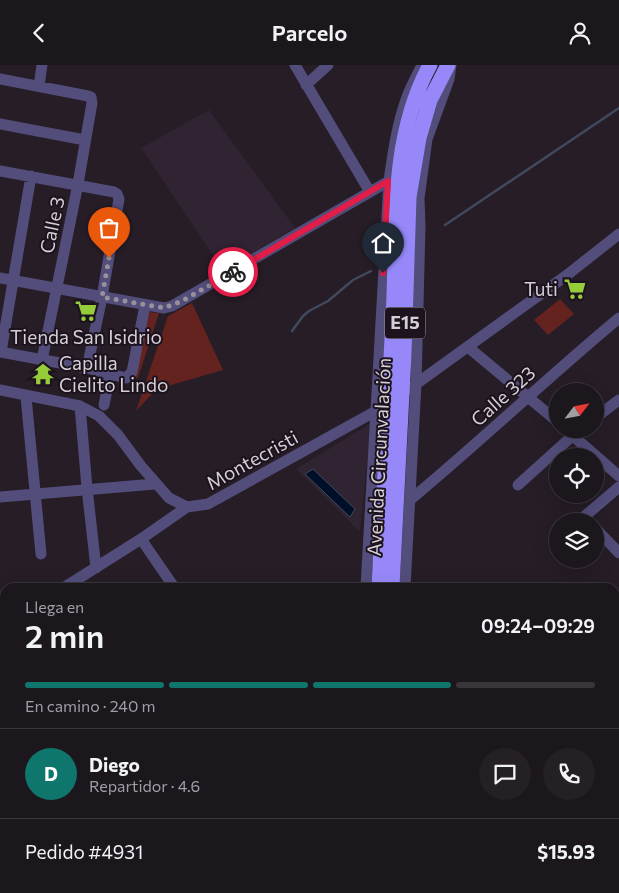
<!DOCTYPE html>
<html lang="es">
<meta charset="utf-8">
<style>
:root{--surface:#1c161d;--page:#251f26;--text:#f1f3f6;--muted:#a09fa4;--line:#3a353b;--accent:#0f766e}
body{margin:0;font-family:Commissioner,sans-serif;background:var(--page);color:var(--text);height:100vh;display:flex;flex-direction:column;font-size:19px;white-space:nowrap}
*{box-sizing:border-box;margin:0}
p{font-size:16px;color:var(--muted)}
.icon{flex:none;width:28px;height:28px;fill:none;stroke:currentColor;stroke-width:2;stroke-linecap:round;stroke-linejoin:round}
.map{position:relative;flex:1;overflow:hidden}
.side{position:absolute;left:0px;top:518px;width:620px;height:311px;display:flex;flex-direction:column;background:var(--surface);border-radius:15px 15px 0 0;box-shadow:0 5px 20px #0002,0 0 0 1px var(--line)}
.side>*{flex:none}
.needle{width:32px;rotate:58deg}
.buttons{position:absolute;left:549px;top:318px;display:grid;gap:10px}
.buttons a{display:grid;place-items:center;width:55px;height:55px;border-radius:50%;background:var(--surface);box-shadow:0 5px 20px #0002,0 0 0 1px var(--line);font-size:25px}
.pin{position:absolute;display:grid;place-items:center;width:42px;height:42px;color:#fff;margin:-51px -21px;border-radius:50% 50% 50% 0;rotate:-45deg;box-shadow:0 0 5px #0007}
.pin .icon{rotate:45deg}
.courier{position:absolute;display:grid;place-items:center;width:50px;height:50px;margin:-25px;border:4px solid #e11d48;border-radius:50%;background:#fff;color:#222;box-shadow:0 1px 6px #0007}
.head em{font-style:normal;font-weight:600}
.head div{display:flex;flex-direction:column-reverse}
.head{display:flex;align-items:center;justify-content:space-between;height:85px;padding:0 25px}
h1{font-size:32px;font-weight:600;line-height:38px}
.bar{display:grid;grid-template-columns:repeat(4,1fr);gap:8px 5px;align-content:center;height:60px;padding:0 25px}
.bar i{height:6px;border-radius:4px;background:var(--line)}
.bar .current{background:var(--accent)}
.bar p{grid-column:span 4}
.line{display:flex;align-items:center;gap:12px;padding:0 25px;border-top:1px solid var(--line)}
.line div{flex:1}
.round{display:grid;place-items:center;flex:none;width:52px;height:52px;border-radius:26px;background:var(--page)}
header{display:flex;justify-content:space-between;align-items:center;height:65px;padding:0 25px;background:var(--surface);font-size:22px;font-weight:600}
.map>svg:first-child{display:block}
</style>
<header><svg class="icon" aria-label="back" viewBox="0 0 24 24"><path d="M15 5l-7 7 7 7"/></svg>Parcelo<svg class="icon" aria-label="person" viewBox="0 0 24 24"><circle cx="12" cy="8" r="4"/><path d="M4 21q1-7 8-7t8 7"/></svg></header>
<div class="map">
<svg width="619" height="828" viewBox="0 0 619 828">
<rect width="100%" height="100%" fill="#261d27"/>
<path fill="#302433" d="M 209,45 L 295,163 L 223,205 L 141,83 Z
M 371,358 L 360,467 L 296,404 Z"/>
<path fill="#64231e" d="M 560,234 L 574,249 L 548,270 L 534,255 Z
M 192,238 L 223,305 L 171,320 L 152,329 L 136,346 L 168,251 Z
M 146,247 L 159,248 L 138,313 L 132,312 Z"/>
<path fill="#000f29" stroke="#40495d" d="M 313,404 L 355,444 L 350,452 L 305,409 Z"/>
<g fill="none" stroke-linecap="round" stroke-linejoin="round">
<path stroke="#40495d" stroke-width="2.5" d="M 445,160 L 619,43
M 292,266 L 303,251 L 309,246 L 328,236 L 353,215 L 371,206
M 615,668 L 619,666
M 0,726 L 5,728"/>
<path stroke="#524d7a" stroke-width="11" d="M 295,0 L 370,127
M 0,14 L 88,31 L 91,32 L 92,38 L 78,119 L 42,295
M 306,20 L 328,0
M 39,21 L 42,0
M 0,59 L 85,75
M 0,106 L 114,127 L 117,129 L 119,134 L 102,232 L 87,303
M 0,213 L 164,243 L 172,241 L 389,116
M 468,282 L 558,357
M 0,287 L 87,303 L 126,313 L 132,307 L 145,240
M 1,287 L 31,111
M 0,325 L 80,341 L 99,351 L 118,370 L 141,401 L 169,433 L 187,442 L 208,439 L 376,346 L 416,319 L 567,210 L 619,169
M 26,332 L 41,489
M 104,340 L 110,309
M 80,341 L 87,423 L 96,503
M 595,353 L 619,335
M 565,364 L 619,411
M 518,420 L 580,364
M 0,432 L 155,419
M 410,435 C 481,376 548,312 619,253
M 579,456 L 619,422
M 595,463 L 619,488
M 141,474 L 174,522
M 65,522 L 141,474 L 187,442
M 366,522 L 389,116 C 393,88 397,59 407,32 C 411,21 417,11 422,0
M 405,522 L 416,319 L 420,161 L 419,133 L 427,74 L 449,14 L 451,0
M 0,565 L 5,562
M 615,752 L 619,751"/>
<path stroke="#9788fa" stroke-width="15" d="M 353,828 L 354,824
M 369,828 L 370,824"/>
<path stroke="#9788fa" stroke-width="15" d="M 379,522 C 384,433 389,343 393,253 C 398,169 388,77 430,0
M 392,522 L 404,289 L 409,132 L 419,73 L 430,35 L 448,0"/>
</g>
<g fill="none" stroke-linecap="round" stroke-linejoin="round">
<path stroke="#989199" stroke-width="5" stroke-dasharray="0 9" d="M 109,193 L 102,232 L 164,243 L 182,236 L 233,207"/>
<path stroke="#e11d48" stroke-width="6" d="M 233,207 L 388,116 L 383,208"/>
</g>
<defs>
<g id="supermarket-bare" transform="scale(1.725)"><path d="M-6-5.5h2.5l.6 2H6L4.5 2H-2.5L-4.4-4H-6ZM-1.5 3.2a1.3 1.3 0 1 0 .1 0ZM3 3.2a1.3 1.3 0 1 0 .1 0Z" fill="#96cc3a" stroke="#1c131e" stroke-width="2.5" paint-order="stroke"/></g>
<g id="temple-bare" transform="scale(1.725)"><path d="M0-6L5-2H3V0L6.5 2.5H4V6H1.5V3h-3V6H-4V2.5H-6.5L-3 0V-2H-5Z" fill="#96cc3a" stroke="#1c131e" stroke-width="2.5" paint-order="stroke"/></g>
</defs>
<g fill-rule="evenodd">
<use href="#supermarket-bare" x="575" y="224"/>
<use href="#supermarket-bare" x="86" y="246"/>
<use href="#temple-bare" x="43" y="309"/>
</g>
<g text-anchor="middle" stroke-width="4" stroke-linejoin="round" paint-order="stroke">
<rect fill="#1c131e" stroke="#9e979f" stroke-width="1" x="385" y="242.5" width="40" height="31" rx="4"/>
<g font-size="18" font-weight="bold" fill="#d5cfd6">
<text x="405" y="264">E15</text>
</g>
<g font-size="19" fill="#d5cfd6" stroke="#1c131e">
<text transform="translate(52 160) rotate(-78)" y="7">Calle 3</text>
<text transform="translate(503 331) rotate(-42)" y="7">Calle 323</text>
<text transform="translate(379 392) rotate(-87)" y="7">Avenida Circunvalación</text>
<text transform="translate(252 395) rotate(-29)" y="7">Montecristi</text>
</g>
<g font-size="19" fill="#d5cfd6" stroke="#1c131e" text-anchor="end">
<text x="558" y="231">Tuti</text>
<text x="86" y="279" text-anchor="middle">Tienda San Isidrio</text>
<text x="59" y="305" text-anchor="start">Capilla<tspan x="59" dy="22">Cielito Lindo</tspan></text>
</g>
</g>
</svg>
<div class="buttons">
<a><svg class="needle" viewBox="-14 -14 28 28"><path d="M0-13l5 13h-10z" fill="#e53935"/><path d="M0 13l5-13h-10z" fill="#a09fa4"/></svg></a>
<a><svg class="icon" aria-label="locate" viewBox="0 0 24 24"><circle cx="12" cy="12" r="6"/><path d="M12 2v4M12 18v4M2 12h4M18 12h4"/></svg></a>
<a><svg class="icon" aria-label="layers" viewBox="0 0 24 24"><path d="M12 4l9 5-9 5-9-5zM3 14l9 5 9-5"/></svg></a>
</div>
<div class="pin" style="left:109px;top:193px;background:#ea580c"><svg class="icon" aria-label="bag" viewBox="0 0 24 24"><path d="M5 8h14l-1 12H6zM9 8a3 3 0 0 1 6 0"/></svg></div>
<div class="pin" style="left:383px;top:208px;background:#1f2937"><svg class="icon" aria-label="home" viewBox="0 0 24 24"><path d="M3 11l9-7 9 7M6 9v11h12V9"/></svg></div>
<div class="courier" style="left:233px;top:207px"><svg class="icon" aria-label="bike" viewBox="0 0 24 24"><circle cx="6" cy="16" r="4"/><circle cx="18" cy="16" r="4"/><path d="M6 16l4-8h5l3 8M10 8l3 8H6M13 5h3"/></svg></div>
<section class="side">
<div class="head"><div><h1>2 min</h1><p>Llega en</p></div><em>09:24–09:29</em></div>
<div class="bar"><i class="current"></i><i class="current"></i><i class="current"></i><i></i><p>En camino · 240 m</p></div>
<div class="line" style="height:90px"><b class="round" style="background:var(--accent);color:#fff">D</b><div><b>Diego</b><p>Repartidor · 4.6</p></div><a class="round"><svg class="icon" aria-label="chat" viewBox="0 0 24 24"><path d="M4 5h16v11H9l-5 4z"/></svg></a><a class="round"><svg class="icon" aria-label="phone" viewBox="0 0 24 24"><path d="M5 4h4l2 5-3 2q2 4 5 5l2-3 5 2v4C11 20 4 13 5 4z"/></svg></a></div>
<div class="line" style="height:65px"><div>Pedido #4931</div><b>$15.93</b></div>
</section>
</div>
